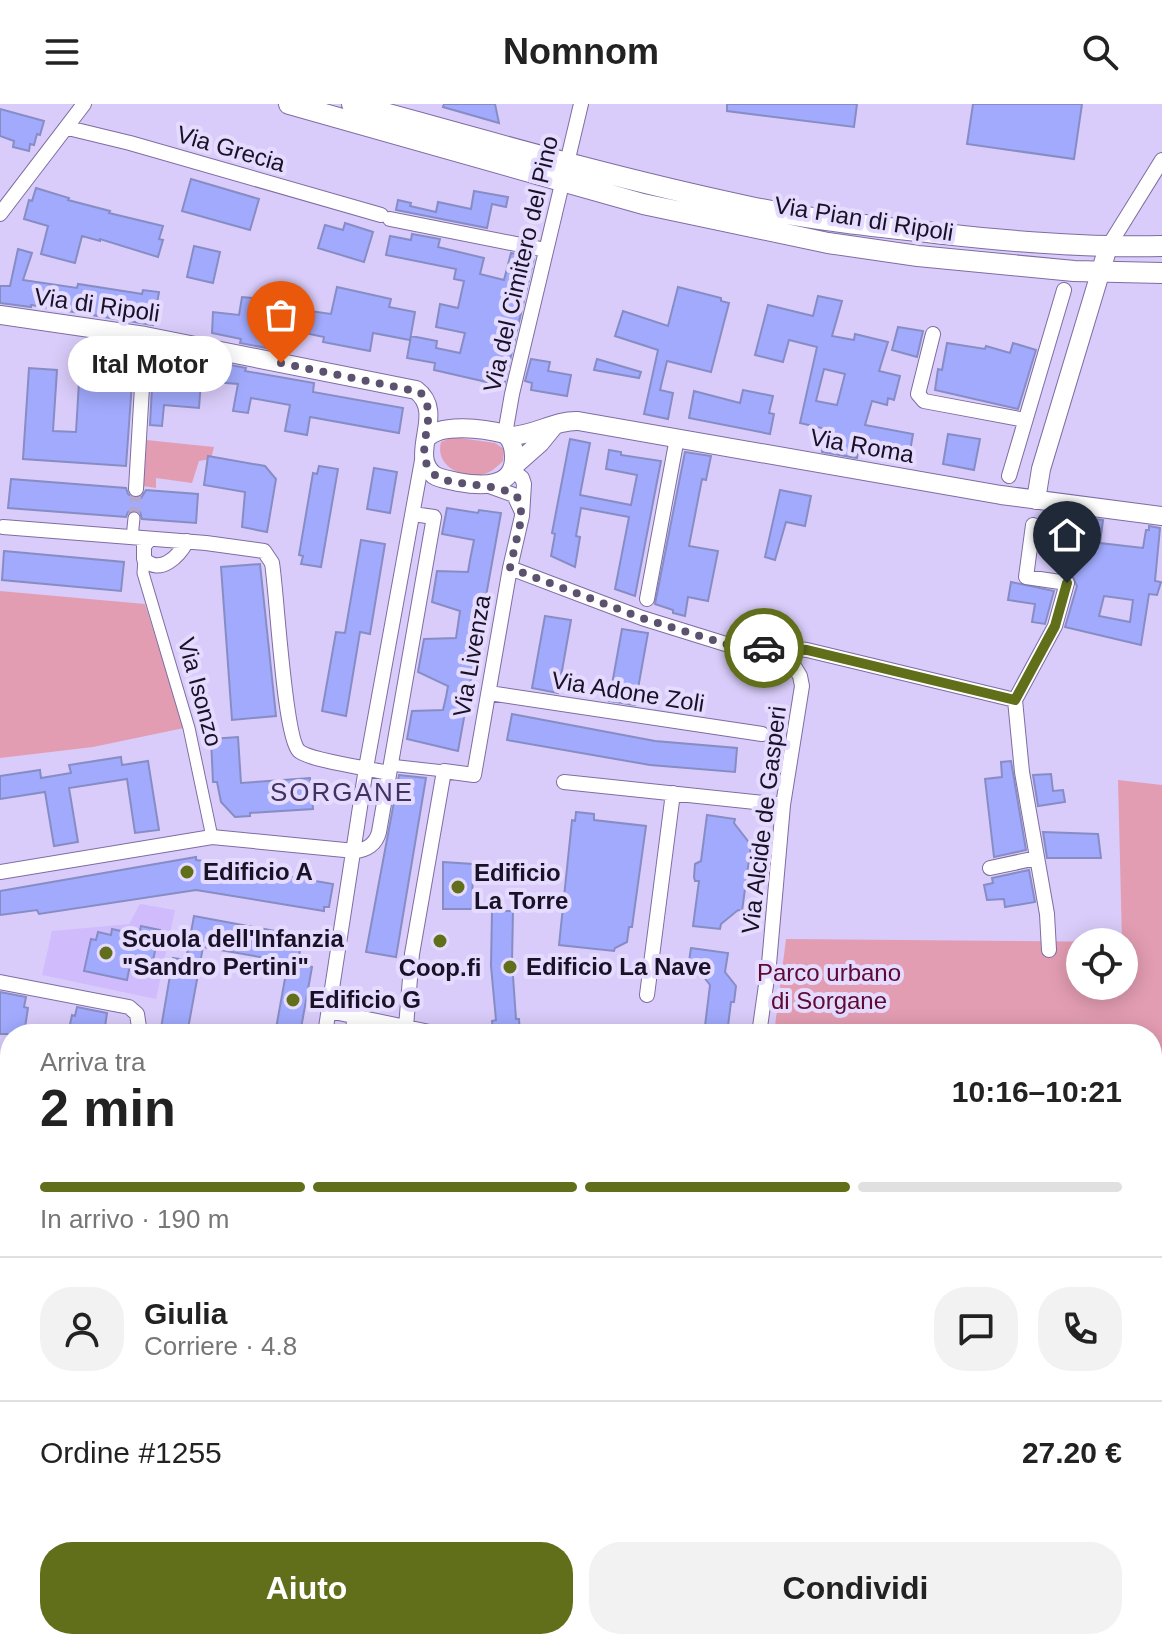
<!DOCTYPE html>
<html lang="it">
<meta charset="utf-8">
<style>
:root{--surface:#fff;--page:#f2f2f2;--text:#222;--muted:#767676;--line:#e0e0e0;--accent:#616f1a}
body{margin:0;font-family:Arial,sans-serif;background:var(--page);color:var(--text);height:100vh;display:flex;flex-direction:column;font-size:30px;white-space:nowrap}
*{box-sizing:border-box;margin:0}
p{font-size:26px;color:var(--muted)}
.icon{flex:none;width:44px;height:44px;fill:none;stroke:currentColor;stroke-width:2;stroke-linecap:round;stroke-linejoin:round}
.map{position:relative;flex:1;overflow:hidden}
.sheet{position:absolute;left:0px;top:920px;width:1162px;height:626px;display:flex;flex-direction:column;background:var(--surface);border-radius:32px 32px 0 0;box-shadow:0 4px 20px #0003}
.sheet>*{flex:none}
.controls{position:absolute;left:1066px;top:824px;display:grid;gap:16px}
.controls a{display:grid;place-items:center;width:72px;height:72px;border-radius:50%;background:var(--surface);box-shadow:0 4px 20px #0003;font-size:40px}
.pin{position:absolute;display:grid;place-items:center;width:68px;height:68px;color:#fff;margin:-82px -34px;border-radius:50% 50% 50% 0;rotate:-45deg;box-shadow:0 0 8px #0007}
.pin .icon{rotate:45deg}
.courier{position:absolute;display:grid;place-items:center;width:80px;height:80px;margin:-40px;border:6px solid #616f1a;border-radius:50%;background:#fff;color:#222;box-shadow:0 2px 10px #0007}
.bubble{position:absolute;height:56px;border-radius:28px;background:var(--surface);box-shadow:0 4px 20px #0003;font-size:26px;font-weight:700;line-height:56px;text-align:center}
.head em{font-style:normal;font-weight:700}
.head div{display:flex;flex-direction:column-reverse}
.head{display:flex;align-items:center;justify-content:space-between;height:136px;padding:0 40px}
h1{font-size:52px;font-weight:700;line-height:60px}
.bar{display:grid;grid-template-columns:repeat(4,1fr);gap:12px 8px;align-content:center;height:96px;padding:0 40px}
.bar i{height:10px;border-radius:6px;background:var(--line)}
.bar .on{background:var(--accent)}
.bar p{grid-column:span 4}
.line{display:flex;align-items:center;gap:20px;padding:0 40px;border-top:2px solid var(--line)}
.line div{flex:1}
.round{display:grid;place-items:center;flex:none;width:84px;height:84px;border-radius:32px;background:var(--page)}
.action{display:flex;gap:16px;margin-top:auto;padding:16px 40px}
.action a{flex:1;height:92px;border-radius:32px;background:var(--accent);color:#fff;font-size:32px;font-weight:700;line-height:92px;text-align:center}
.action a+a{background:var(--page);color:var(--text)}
header{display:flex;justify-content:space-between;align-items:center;height:104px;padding:0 40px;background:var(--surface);font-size:36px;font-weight:700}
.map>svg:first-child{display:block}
</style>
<header><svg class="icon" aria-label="menu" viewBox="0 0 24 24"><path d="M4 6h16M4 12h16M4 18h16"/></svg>Nomnom<svg class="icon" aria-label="search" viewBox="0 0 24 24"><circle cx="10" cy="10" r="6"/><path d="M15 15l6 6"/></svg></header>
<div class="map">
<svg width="1162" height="1545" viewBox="0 0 1162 1545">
<rect width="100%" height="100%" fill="#d9ccfa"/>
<path fill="#d0bcfd" d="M 140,800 L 175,806 L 156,895 L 42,871 L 52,827 L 129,820 Z"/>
<path fill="#e39db3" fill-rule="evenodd" d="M 453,333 L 495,339 L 504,345 L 503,357 C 497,363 489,370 480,371 C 459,373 435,361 441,338 Z
M 146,336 L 214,343 L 211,355 L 199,357 L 192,379 L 156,374 L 156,384 L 143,382 Z
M 0,487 L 145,500 L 184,624 L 93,643 L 0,654 Z
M 1118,676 L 1162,681 L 1162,1173 L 1152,1173 L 1152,930 L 774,930 L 786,835 L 1122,838 ZM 1080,838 L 1124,838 L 1124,882 L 1080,882 Z
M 0,1093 L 10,1095 L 10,1316 L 0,1313 Z
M 1162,1307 L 1162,1448 L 1152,1450 L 1152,1309 Z
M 10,1399 L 10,1536 L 982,1536 L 983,1545 L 0,1545 L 0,1402 Z"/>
<path fill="#a1aafd" stroke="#878dc4" stroke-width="2" fill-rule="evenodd" d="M 444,0 L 495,0 L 499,19 L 443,3 Z
M 727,0 L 857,0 L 854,23 L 727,7 Z
M 973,0 L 1082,0 L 1074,55 L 967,40 Z
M 0,5 L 44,17 L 40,31 L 37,30 L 34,41 L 30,40 L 29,47 L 13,43 L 14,37 L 0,32 Z
M 191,75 L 259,95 L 250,126 L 182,107 Z
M 36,84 L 69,94 L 68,96 L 110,107 L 109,109 L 163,122 L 159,135 L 163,136 L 158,153 L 100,135 L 100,137 L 82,132 L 75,159 L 41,150 L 48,122 L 24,115 L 29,96 L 32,97 Z
M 474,87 L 508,93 L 506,103 L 492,100 L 487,124 L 396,106 L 398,96 L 411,99 L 410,102 L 436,108 L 438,98 L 471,105 Z
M 345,119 L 373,128 L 364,158 L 318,144 L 325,121 L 343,126 Z
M 412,130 L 440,135 L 438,143 L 484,154 L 480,170 L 504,176 L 511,149 L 534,154 L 504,282 L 434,266 L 435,259 L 407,254 L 411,232 L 437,237 L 436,244 L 460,249 L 465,229 L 436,223 L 440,200 L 458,204 L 464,177 L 454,175 L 456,165 L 386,151 L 390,132 L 411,136 Z
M 194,142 L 220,148 L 213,179 L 187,173 Z
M 18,145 L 32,149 L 23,176 L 77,184 L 78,180 L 136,189 L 142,190 L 143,186 L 159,188 L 153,221 L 31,201 L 31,203 L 0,199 L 0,182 L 10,182 Z
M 337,183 L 391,195 L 389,203 L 415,208 L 410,236 L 373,229 L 370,247 L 323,238 L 324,233 L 276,223 L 272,245 L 240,239 L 241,235 L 212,229 L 213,208 L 239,211 L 242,193 L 289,197 L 288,204 L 331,210 Z
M 678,183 L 721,194 L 721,197 L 729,199 L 711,268 L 667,257 L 660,286 L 673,289 L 668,315 L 644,310 L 658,246 L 615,232 L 623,207 L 668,222 Z
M 818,192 L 842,197 L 832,232 L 854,236 L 855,230 L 888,238 L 879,267 L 900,272 L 894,296 L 888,294 L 887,301 L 872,297 L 865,321 L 913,330 L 909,353 L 859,344 L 857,354 L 822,348 L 826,325 L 800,319 L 817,243 L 789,236 L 783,258 L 755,251 L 768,201 L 813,212 ZM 824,265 L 845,270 L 837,301 L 816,297 Z
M 898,223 L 923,227 L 917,253 L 892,246 Z
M 947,239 L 985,245 L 986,242 L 1010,249 L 1013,239 L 1036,246 L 1018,305 L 935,286 L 938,265 L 942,266 Z
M 154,246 L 246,264 L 245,267 L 314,279 L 313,288 L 403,304 L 399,329 L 310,313 L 307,331 L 285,327 L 290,301 L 251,294 L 248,309 L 233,307 L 238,280 L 201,277 L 199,304 L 164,301 L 162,322 L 150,321 Z
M 531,255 L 550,258 L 548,267 L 571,271 L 567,292 L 531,286 L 532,279 L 525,277 Z
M 597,255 L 641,268 L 639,274 L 594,266 Z
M 80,261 L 133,265 L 126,362 L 23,355 L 29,264 L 57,266 L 53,327 L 76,328 Z
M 743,286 L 773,292 L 769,309 L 774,310 L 770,330 L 689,314 L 694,287 L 740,299 Z
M 948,330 L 980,335 L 974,366 L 943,360 Z
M 570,335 L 590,339 L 580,391 L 631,401 L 637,371 L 606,365 L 609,346 L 621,348 L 621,351 L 661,357 L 635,492 L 615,485 L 629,413 L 581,404 L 576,432 L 580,433 L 575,463 L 551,452 L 555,430 L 552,429 Z
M 685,348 L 711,352 L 706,376 L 702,375 L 689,442 L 718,447 L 708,497 L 688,493 L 685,512 L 673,509 L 673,506 L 655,500 Z
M 208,352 L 265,362 L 276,375 L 267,428 L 242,423 L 245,388 L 204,381 Z
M 319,362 L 338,365 L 321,463 L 301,460 L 303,452 L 299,451 L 313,369 L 317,370 Z
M 374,364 L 397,368 L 390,409 L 367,405 Z
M 11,375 L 126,384 L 128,390 L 135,395 L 141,394 L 146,386 L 198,390 L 196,419 L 142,415 L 140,408 L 134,406 L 128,408 L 126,413 L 8,404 Z
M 780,386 L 811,392 L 805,422 L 786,418 L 775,456 L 765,453 Z
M 447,404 L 478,409 L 479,406 L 501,409 L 458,647 L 407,635 L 412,607 L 443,606 L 446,593 L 448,582 L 418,568 L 424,535 L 456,534 L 460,507 L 432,498 L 437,467 L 468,468 L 470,456 L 474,436 L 442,430 Z
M 1087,414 L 1103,416 L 1100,439 L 1143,444 L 1146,426 L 1149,426 L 1149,422 L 1160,424 L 1155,477 L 1161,478 L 1157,491 L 1149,490 L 1141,541 L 1065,523 L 1077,482 L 1072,471 L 1074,459 L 1081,460 ZM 1104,492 L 1133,496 L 1130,518 L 1099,512 Z
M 361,436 L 385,440 L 370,530 L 360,528 L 346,612 L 322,607 L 336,528 L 345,529 Z
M 4,447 L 124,458 L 121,487 L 2,476 Z
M 260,460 L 276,612 L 232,616 L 221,463 Z
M 1011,478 L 1054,487 L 1045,520 L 1032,518 L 1035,500 L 1008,496 Z
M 545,512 L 571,516 L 558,589 L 532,584 Z
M 622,525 L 648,529 L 635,601 L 609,597 Z
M 512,610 L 655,637 L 737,644 L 735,668 L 650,661 L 507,636 Z
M 238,633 L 241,679 L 310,674 L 313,705 L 250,709 L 250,712 L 235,713 L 221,698 L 217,678 L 213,678 L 211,635 Z
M 121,653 L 122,661 L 148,657 L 159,726 L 135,729 L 127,675 L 69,684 L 78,738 L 54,742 L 45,688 L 0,695 L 0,672 L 40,666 L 41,674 L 71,669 L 69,661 Z
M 1011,657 L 1026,746 L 994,753 L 985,675 L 1002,673 L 1001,658 Z
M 1051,670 L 1053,687 L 1063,686 L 1065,698 L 1038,702 L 1033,671 Z
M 399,671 L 426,674 L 396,853 L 366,848 Z
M 576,708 L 594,710 L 594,716 L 646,722 L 632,823 L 629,823 L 627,838 L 615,844 L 614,847 L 559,841 L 572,716 L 575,717 Z
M 707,711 L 735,715 L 734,719 L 751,741 L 742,807 L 738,806 L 721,820 L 720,825 L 693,822 L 699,777 L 695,777 L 694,773 L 695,760 L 701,757 Z
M 1043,728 L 1098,730 L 1101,754 L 1047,754 Z
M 196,753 L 196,756 L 216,759 L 218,764 L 229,762 L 333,780 L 329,803 L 324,803 L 324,807 L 196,786 L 39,810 L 37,806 L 0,811 L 0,787 Z
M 443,758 L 473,760 L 472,805 L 443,805 Z
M 1029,766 L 1035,798 L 1005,803 L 1004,795 L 987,796 L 984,781 L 993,779 L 992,774 Z
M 492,807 L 513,807 L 512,858 L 516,915 L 519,915 L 520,930 L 493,930 L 492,917 L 496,916 L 491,862 Z
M 194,812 L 302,832 L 299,853 L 303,854 L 302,860 L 312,863 L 300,930 L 275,930 L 288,858 L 203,843 L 187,930 L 160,930 L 173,854 L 186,856 Z
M 141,822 L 160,826 L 153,856 L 149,855 L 146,870 L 129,866 L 127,876 L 84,867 L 91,835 L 96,836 L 98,828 L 111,831 L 112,825 L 139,831 Z
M 691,844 L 728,849 L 725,868 L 736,882 L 734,898 L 731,898 L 727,930 L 704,930 L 710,881 L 703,872 L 687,870 Z
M 0,888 L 26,893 L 24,903 L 28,904 L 24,930 L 0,930 Z
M 77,903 L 107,909 L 104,930 L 68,930 L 72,911 L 75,912 Z"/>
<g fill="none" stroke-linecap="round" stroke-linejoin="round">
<path stroke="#b3a7d0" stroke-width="11" stroke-dasharray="11 5.5" stroke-linecap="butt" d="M 134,414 L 136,385"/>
<g stroke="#7e6da2" stroke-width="13">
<path id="pedestrian" d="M 132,434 L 134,414
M 144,455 L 143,469 L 189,624 L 212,733
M 390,661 L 444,667"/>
</g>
<g stroke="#7e6da2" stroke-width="16">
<path id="minor" d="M 68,24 L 130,39 L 381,111
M 0,110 L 84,0
M 390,115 L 546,146
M 1108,143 L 1162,56
M 933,230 L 918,290 L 924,297 L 1025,316
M 505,330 L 512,290 L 581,0
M 1009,372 L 1064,186
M 489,382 L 514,391 L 521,406
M 136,385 L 145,232
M 1033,421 L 1026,473 L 1067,479 L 1055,522 L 1015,596 L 1022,668 L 1047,810 L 1049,846
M 3,423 L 206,439 L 264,447 L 272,459 C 277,489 284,633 299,647 C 309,656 372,665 388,669
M 149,436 L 144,442 L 144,455 C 160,472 179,452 187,437
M 510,464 L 642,514 L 745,546 L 783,555 L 794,562 L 800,572 L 802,582 L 783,701 L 769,860 L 759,930
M 647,495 L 677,334
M 761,544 L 779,543 L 807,546 L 1015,596
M 489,589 L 762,630
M 564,678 L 783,701
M 990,764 L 1037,754
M 0,768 L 212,733 L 355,747 C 367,746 376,740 379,728 L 434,413 L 413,410
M 0,878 L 129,903 L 137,910 L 140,930
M 647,891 L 673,689
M 329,907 L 439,930
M 406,923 L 412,850 L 444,667 L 474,671 L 510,464 L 522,412 L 524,380 L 522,374 L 512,366
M 325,930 L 366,664 L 423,351
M 352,930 L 355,913
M 0,994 L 10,996"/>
</g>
<g stroke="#7e6da2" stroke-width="20">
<path id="tertiary" d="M 0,211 L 145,232 L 416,286 C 447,309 407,351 434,371 C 440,375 450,376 458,378 C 480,382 515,385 514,352 C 514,343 512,336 505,330 C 486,325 440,318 426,335
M 509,332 C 534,332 554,316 578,317 L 1001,391 L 1162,412
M 514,362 L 540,339 L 553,323
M 1036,396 L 1041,365 L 1108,143"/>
</g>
<g stroke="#7e6da2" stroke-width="22">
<path id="secondary" d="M 289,0 L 643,100 L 828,139 L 918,152 L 1074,167 L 1162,169
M 352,0 C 483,36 614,74 746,102 C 811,116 878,123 944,130 C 1016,138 1089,144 1162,142"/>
</g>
<use href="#pedestrian" stroke="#fff" stroke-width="11"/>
<use href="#minor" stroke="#fff" stroke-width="14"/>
<use href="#tertiary" stroke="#fff" stroke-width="18"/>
<use href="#secondary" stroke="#fff" stroke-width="20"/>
</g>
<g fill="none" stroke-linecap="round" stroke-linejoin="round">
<path stroke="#5c5270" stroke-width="8" stroke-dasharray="0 14.4" d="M 281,259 L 420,288 C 441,312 413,343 430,366 C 445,387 495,374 518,394 L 522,412 L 510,464 L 642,514 L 745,546 L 764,544"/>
<path stroke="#616f1a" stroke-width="10" d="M 764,544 L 807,546 L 1015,596 L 1055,522 L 1067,479"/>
</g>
<g fill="#616f1a" stroke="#e5dbfe" stroke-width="3">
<circle cx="187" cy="768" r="8"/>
<circle cx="458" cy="783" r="8"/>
<circle cx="440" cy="837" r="8"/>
<circle cx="106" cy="849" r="8"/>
<circle cx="510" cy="863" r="8"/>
<circle cx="293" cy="896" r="8"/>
</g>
<g text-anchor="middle" stroke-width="8" stroke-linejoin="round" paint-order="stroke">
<g font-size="24" fill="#191126" stroke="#e5dbfe">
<text transform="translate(231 45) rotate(16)" y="8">Via Grecia</text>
<text transform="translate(864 115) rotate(9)" y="8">Via Pian di Ripoli</text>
<text transform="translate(521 160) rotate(-77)" y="8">Via del Cimitero del Pino</text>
<text transform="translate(97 201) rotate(8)" y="8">Via di Ripoli</text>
<text transform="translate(862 342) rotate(10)" y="8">Via Roma</text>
<text transform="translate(472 552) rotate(-80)" y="8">Via Livenza</text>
<text transform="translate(200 588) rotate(75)" y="8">Via Isonzo</text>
<text transform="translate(628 588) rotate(9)" y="8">Via Adone Zoli</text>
<text transform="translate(764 716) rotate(-83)" y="8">Via Alcide de Gasperi</text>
</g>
<g font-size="24" font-weight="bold" fill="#191126" stroke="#e5dbfe" text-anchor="start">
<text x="203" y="776">Edificio A</text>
<text x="474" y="777">Edificio<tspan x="474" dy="28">La Torre</tspan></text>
<text x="122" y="843">Scuola dell'Infanzia<tspan x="122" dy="28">"Sandro Pertini"</tspan></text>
<text x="526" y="871">Edificio La Nave</text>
<text x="440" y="872" text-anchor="middle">Coop.fi</text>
<text x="309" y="904">Edificio G</text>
</g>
<g font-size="24" fill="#5e0a32" stroke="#e5dbfe">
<text x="829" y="877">Parco urbano<tspan x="829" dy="28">di Sorgane</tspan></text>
</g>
<g font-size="26" letter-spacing="2" fill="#433261" stroke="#e5dbfe">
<text x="342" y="697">SORGANE</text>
</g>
</g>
</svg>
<div class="controls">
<a><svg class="icon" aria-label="locate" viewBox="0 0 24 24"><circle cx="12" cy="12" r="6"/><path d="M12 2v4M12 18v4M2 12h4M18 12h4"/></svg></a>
</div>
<div class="pin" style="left:281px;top:259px;background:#ea580c"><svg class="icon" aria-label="bag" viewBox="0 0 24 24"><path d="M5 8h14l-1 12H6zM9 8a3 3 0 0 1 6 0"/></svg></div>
<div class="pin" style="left:1067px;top:479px;background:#1f2937"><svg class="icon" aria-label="home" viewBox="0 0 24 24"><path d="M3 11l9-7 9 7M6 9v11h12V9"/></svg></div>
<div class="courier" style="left:764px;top:544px"><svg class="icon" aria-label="car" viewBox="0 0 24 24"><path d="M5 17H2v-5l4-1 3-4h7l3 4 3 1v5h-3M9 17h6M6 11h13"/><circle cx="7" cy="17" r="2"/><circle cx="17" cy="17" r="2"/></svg></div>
<div class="bubble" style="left:68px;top:232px;width:164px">Ital Motor</div>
<section class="sheet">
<div class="head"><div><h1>2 min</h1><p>Arriva tra</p></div><em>10:16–10:21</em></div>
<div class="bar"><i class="on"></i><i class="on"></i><i class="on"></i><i></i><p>In arrivo · 190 m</p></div>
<div class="line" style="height:144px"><a class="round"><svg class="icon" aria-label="person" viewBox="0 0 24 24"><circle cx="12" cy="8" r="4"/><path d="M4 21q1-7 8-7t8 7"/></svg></a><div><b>Giulia</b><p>Corriere · 4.8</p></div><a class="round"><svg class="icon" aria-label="chat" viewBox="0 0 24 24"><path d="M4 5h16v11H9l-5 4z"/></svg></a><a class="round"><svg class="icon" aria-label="phone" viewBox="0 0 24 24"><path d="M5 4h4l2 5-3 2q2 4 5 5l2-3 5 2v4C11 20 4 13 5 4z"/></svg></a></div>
<div class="line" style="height:104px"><div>Ordine #1255</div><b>27.20 €</b></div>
<div class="action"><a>Aiuto</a><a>Condividi</a></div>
</section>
</div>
